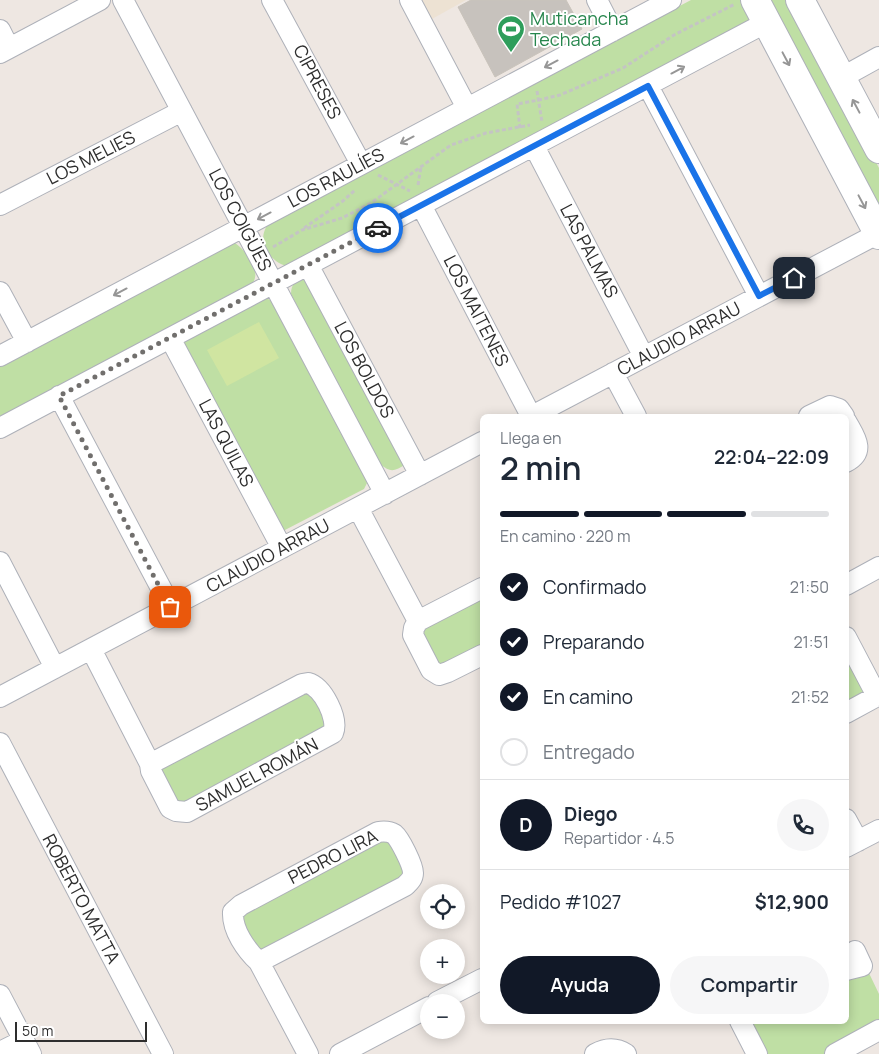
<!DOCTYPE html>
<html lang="es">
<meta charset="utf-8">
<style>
:root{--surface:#fff;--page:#f6f6f7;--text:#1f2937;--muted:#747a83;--line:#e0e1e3;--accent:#111827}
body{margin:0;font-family:Manrope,sans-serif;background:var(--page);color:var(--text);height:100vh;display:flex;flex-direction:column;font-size:19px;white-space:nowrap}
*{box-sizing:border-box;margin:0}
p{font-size:16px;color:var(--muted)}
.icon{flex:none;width:28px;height:28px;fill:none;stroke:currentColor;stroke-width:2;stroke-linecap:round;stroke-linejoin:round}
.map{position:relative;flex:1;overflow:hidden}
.side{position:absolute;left:480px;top:414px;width:369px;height:610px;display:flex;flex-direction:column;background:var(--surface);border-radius:8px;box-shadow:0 2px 12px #0003}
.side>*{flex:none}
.controls{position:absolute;left:420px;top:884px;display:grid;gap:10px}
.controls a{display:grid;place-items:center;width:45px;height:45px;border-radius:50%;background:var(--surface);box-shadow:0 2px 12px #0003;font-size:25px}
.scale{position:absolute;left:15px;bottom:12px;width:132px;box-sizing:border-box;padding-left:5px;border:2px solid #2e2e2e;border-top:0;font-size:14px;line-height:18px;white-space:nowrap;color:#2e2e2e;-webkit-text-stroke:4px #fff;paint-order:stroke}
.pin{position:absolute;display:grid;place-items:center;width:42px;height:42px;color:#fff;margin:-21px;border-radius:10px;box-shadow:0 2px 8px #0006}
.courier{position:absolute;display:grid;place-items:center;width:50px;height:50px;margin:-25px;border:4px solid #1a73e8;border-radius:50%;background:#fff;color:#222;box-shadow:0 1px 6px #0007}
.overview em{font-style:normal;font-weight:600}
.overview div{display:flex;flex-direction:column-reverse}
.overview{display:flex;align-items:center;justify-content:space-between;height:85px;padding:0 20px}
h1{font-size:32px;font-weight:600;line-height:38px}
.bar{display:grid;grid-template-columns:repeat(4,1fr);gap:8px 5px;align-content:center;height:60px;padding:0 20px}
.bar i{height:6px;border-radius:4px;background:var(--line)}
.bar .current{background:var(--accent)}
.bar p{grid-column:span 4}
.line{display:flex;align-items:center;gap:12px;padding:0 20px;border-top:1px solid var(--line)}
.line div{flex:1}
.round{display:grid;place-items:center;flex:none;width:52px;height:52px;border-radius:26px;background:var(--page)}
ol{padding:0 20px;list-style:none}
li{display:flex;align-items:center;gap:15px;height:55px}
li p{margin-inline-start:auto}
li .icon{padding:5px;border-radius:50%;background:var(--accent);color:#fff;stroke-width:4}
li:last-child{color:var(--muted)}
li i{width:28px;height:28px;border:2px solid var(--line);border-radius:50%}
.cta{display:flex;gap:10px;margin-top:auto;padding:10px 20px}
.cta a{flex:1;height:58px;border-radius:30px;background:var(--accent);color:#fff;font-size:20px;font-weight:600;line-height:58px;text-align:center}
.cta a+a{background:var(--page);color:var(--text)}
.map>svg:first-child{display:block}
</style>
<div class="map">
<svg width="879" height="1054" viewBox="0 0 879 1054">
<rect width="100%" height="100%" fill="#eee7e2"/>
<path fill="#ede2d3" d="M 422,0 L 466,0 L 432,19 Z"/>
<path fill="#bfdfa4" d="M 691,0 L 742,0 C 747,9 752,16 746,25 L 286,266 C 267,260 255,238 270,222 Z
M 766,0 L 790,0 L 879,168 L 879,210 Z
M 235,243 C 247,251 265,275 249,287 L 0,417 L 0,364 L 228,244 Z
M 306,276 L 405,465 C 394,471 391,473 380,464 L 291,294 C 291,283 296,281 306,276 Z
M 262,298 L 268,299 L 275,303 L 366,478 L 367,483 L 364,489 L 285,530 L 279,530 L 181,349 L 183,340 Z
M 482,594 L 482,651 L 436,668 L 421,628 Z
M 846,646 L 868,690 L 846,705 Z
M 307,688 L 331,725 L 180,807 L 158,770 Z
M 388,836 L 409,873 L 262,954 L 253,951 L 238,914 Z
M 868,971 L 879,994 L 879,1026 L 827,1054 L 768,1054 L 750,1021 L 846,1021 L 846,975 Z"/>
<path fill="#d0e5a1" d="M 259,322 L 279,358 L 227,386 L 207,350 Z"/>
<path fill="#c7c2bd" stroke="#c9c3bb" d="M 471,0 L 566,0 L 582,29 L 495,77 L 458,7 Z"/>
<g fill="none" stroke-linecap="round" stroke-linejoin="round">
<g stroke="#aeb1b9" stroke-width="22">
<path id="minor" d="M 123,0 L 385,494
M 272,0 L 361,164
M 410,0 L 467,108
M 597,0 L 613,31
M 0,30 L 9,48
M 0,53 L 100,0
M 841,78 L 879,57
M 648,86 L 759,296
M 534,146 L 644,357
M 0,205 L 182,111
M 421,205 L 531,416
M 308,265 L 420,475
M 0,292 L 27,342
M 170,338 L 282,548
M 0,356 L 671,0
M 613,373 L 636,416
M 59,396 L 171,607
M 532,416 L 879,233
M 809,416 L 830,406 L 839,409 L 844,416
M 846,421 C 854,436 867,451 846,462
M 0,428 L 767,22
M 358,508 L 418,621
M 0,562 L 55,668
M 846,585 L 879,567
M 482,588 L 418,621 L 414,628 L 413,635 L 431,670 L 439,675 L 448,672 L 482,655
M 846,637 L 877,696
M 91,649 L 150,764
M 308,683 C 323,687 339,719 333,733 L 187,812 L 176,811 L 170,808 L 151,771 L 150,764 L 302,684 Z
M 0,697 L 482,442
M 846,713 L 879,695
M 0,743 L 163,1054
M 846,819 L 858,841
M 846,847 L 879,830
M 259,962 L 405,886 C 409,882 413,879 413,873 C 413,865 400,839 394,834 C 389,831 384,831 378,832 L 241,905 L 233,912 C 232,930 246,950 259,962 L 308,1054
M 846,970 L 862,966 L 855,951
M 0,995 L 31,1054
M 437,1002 L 482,979
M 740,1021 L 757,1054
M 0,1052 L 24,1040
M 340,1054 L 429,1007
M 595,1054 C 606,1048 615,1047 626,1054
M 835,1054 L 879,1030"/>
</g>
<g stroke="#aeb1b9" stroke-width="30">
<path id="secondary" d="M 755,0 L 879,235
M 800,0 L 879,149"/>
</g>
<path stroke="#c4c4c4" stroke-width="3" stroke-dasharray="4 2.5" stroke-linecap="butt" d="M 537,91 L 542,122
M 520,128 L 517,104 L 539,100 L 560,95 L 623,68 L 674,35 L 735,4
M 378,175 L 410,191
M 418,185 L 421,167
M 304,228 L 343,201 L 355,190
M 273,247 L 302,230 L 342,218 L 371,203 L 451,145 L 486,133 L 530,125"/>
<use href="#minor" stroke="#fff" stroke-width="20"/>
<use href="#secondary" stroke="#fff" stroke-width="28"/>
</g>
<defs><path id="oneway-shaft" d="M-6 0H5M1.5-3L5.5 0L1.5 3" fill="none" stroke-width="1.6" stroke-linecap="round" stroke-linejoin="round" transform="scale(1.25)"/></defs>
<g stroke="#969696">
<use href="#oneway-shaft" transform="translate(786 59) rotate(62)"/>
<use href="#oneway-shaft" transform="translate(551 64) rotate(152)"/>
<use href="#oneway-shaft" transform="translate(678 70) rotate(-28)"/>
<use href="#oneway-shaft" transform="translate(856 106) rotate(-118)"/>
<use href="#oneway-shaft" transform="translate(407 140) rotate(152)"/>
<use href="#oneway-shaft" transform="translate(862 202) rotate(62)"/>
<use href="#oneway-shaft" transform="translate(264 216) rotate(152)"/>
<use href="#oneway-shaft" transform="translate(120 292) rotate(152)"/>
</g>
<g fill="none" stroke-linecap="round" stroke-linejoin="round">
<path stroke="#716f6d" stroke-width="5" stroke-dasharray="0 9" d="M 170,607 L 59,396 L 378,228"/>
<path stroke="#1a73e8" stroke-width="6" d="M 378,228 L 648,86 L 759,296 L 794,278"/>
</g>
<defs>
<g id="stadium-pin" transform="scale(1.4375)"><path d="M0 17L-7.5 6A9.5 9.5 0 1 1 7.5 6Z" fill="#2e9e5b" stroke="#fff"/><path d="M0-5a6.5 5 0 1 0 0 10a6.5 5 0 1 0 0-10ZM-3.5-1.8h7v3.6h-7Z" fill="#fff"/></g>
</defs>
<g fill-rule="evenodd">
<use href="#stadium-pin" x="511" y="29"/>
</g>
<g text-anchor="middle" stroke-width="4" stroke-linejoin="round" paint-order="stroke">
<g font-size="18" fill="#27864d" stroke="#fff" text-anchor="start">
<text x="530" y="25">Muticancha<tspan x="530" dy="21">Techada</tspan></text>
</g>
<g font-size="18" fill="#2e2e2e" stroke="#fff">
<text transform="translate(317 82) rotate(62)" y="6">CIPRESES</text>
<text transform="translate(91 158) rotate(-27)" y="6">LOS MELIES</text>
<text transform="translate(336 178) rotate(-28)" y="6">LOS RAULÍES</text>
<text transform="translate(240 220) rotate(62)" y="6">LOS COIGÜES</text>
<text transform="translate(589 251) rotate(62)" y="6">LAS PALMAS</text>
<text transform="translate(476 311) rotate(63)" y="6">LOS MAITENES</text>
<text transform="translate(679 339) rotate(-28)" y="6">CLAUDIO ARRAU</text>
<text transform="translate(364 370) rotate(62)" y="6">LOS BOLDOS</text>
<text transform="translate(226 443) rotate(62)" y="6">LAS QUILAS</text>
<text transform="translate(268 556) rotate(-28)" y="6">CLAUDIO ARRAU</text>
<text transform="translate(257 775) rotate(-28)" y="6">SAMUEL ROMÁN</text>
<text transform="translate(333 857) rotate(-27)" y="6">PEDRO LIRA</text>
<text transform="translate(81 899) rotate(62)" y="6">ROBERTO MATTA</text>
</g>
</g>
</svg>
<div class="controls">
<a><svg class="icon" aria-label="locate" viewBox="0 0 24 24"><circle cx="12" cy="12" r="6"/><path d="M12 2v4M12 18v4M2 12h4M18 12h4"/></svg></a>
<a>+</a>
<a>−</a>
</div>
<div class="scale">50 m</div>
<div class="pin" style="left:170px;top:607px;background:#ea580c"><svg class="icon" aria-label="bag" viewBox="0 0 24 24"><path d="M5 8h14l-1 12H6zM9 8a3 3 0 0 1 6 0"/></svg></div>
<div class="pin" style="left:794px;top:278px;background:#1f2937"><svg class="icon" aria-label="home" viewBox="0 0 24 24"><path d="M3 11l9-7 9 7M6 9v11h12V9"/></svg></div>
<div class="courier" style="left:378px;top:228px"><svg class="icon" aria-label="car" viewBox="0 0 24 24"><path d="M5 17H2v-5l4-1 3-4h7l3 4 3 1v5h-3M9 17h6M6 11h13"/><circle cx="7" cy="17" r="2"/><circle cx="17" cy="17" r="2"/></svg></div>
<section class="side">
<div class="overview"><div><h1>2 min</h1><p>Llega en</p></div><em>22:04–22:09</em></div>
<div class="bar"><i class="current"></i><i class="current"></i><i class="current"></i><i></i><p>En camino · 220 m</p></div>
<ol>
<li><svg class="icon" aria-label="check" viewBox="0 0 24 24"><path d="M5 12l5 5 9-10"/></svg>Confirmado<p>21:50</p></li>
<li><svg class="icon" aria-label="check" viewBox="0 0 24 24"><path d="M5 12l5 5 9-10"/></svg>Preparando<p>21:51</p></li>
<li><svg class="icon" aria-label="check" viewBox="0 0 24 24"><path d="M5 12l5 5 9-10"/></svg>En camino<p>21:52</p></li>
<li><i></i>Entregado</li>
</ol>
<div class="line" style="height:90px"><b class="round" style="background:var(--accent);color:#fff">D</b><div><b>Diego</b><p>Repartidor · 4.5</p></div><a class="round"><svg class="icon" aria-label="phone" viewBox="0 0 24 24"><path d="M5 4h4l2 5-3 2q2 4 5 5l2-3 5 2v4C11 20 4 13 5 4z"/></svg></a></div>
<div class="line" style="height:65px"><div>Pedido #1027</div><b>$12,900</b></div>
<div class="cta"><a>Ayuda</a><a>Compartir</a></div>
</section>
</div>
